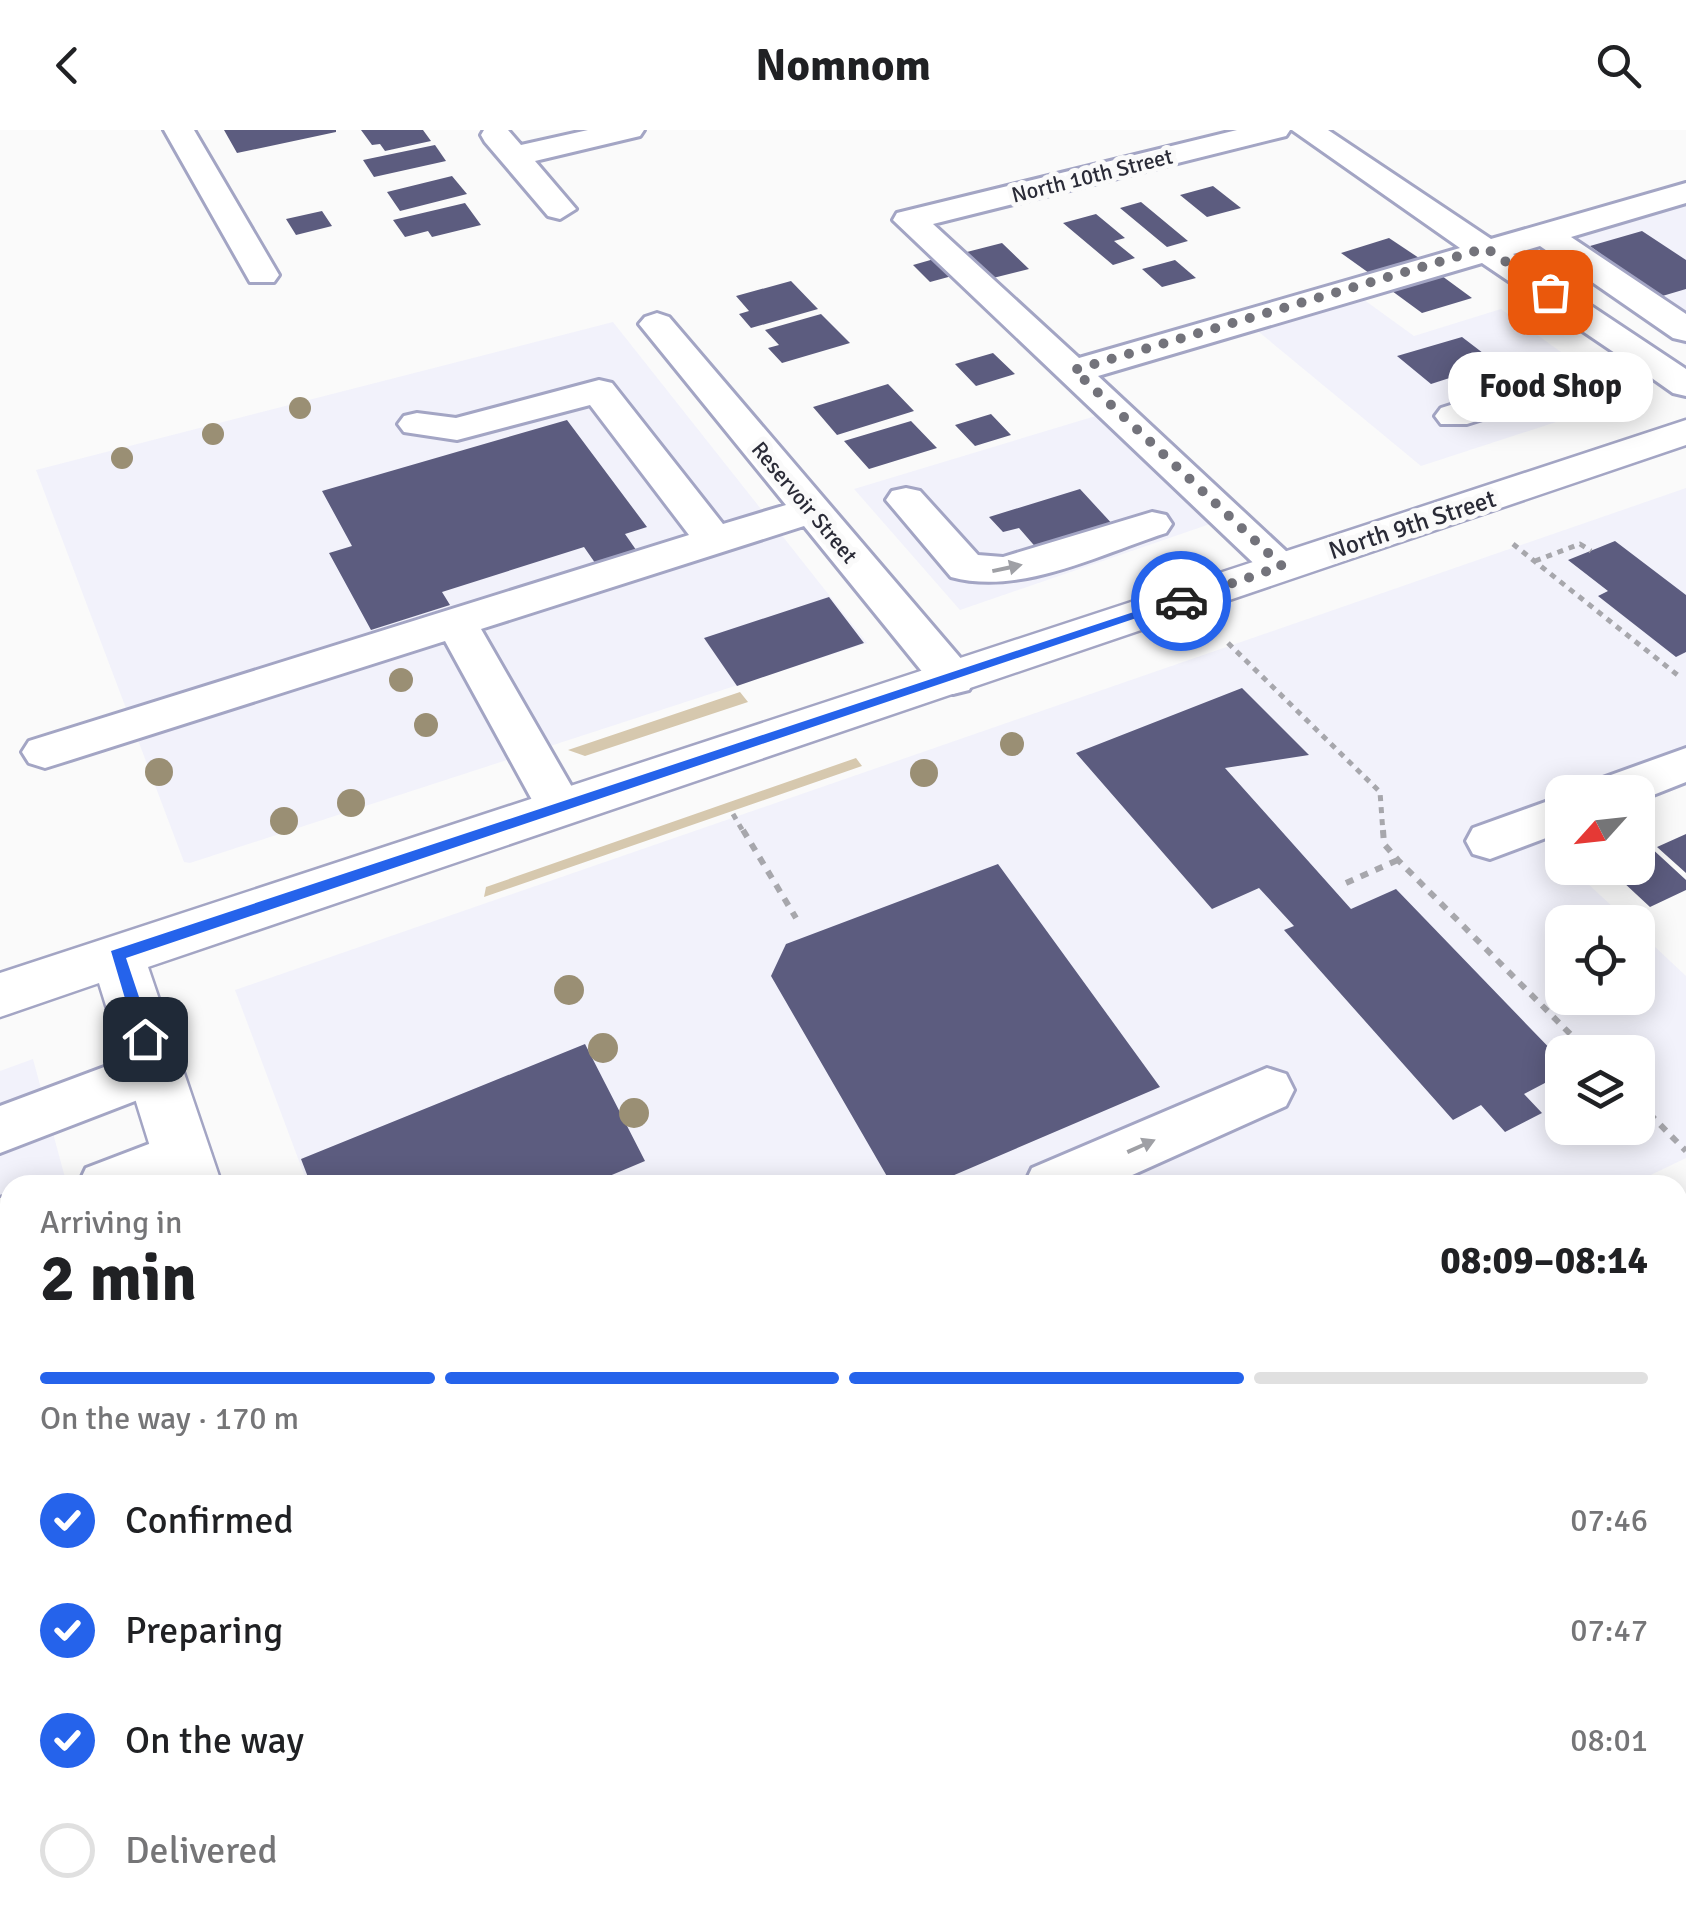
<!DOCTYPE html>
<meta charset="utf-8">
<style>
:root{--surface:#fff;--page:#f6f6f6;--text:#202124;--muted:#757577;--line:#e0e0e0;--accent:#2563eb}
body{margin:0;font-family:Signika,sans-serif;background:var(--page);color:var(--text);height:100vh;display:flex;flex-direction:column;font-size:38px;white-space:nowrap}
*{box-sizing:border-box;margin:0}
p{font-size:32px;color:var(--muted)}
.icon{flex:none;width:55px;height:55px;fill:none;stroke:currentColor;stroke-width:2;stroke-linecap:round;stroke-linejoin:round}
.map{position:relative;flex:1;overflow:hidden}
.panel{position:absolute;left:0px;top:1045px;width:1688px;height:750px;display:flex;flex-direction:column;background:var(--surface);border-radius:30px 30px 0 0;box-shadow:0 5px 25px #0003}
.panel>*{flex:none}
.needle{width:65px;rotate:243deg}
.tools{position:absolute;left:1545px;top:645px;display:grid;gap:20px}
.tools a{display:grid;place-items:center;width:110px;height:110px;border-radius:20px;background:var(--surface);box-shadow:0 5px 25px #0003;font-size:50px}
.pin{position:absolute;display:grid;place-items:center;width:85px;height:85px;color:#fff;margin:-42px;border-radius:20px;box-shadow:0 5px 15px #0006}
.courier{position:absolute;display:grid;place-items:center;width:100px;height:100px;margin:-50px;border:8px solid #2563eb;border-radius:50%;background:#fff;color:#222;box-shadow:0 2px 12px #0007}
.bubble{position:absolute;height:70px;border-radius:30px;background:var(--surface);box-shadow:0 5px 25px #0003;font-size:32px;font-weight:700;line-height:70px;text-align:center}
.headline em{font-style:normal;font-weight:700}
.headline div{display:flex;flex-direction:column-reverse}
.headline{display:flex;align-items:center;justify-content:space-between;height:170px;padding:0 40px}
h1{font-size:65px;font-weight:700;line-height:75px}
.bar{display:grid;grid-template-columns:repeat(4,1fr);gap:15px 10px;align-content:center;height:120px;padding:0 40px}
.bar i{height:12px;border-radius:8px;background:var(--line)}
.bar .selected{background:var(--accent)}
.bar p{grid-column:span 4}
ol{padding:0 40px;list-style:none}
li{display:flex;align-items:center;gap:30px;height:110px}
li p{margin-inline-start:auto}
li .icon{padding:10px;border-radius:50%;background:var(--accent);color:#fff;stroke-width:4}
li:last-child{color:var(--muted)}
li i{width:55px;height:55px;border:5px solid var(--line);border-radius:50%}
header{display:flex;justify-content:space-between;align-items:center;height:130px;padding:0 40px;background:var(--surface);font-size:45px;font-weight:700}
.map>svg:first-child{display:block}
</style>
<header><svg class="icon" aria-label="back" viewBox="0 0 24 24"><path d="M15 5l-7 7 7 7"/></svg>Nomnom<svg class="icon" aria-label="search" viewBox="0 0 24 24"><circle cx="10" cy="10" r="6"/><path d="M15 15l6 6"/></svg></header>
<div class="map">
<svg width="1686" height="1795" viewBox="0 0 1686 1795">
<rect width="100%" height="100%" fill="#fafafa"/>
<path fill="#f2f2fb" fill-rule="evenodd" d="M 1686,74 L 1686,216 L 1540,116 Z
M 1356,164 L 1414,206 L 1501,179 L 1627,269 L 1421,336 L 1254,198 Z
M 613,192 L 867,513 L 190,733 L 184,732 L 36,340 Z
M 1099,285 L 1210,394 L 960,480 L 854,359 Z
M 1686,358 L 1686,620 L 1582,662 L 1562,662 L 1562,670 L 1519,688 L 1562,730 L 1562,738 L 1571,738 L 1629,792 L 1562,792 L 1562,868 L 1638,868 L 1638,801 L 1686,846 L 1686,1028 L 1630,1055 L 308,1055 L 235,860 ZM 1562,922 L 1638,922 L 1638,998 L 1562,998 Z
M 33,929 L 67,1055 L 10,1055 L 10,1785 L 151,1785 L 130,1795 L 0,1795 L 0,941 Z"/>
<path fill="#d6c8ae" d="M 740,562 L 748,572 L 585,626 L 568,620 Z
M 856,628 L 862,636 L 484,767 L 486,757 Z"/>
<path fill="#5c5c7f" d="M 224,0 L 336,0 L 336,2 L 237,23 Z
M 361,0 L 423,0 L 431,11 L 385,21 L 380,14 L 372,15 Z
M 435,15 L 446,31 L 374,47 L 363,30 Z
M 452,46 L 467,64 L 400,81 L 387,62 Z
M 1213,56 L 1241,78 L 1207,87 L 1180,65 Z
M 1141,72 L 1188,111 L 1167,117 L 1120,78 Z
M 465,73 L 481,95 L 432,107 L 428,101 L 405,107 L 393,90 Z
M 322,81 L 332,96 L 296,105 L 286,89 Z
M 1096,84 L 1125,108 L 1114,111 L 1135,128 L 1113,135 L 1063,93 Z
M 1642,101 L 1686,130 L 1686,159 L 1659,167 L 1590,116 Z
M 1389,108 L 1419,128 L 1369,143 L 1341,123 Z
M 1002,113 L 1029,139 L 985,150 L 959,124 Z
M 934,129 L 952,146 L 930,152 L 913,135 Z
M 1175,130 L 1196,148 L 1162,157 L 1142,139 Z
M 1442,146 L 1472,168 L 1422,183 L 1392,161 Z
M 791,151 L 818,179 L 751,198 L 739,184 L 749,181 L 736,166 Z
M 821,184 L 850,213 L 782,233 L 768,218 L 779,215 L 765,200 Z
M 1462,207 L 1496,233 L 1431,254 L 1397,226 Z
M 993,223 L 1015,244 L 976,256 L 955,234 Z
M 888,254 L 914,281 L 837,305 L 813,277 Z
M 991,284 L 1011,305 L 975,316 L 955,295 Z
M 567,290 L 647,397 L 625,404 L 641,427 L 600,440 L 584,417 L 442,462 L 450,475 L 371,500 L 329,423 L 352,416 L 322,361 Z
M 911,291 L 937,318 L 869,339 L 844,311 Z
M 1080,359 L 1115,397 L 1039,421 L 1019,398 L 1003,402 L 989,387 Z
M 1615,411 L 1686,465 L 1686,522 L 1676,527 L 1598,466 L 1608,461 L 1568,430 Z
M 829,467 L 864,513 L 737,556 L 704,508 Z
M 1242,558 L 1309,625 L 1225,638 L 1351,779 L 1396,759 L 1562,931 L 1562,944 L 1524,964 L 1542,983 L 1505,1002 L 1481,975 L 1453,990 L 1284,800 L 1294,796 L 1259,758 L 1212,779 L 1076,623 Z
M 1686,704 L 1686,743 L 1657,717 Z
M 1648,715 L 1686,750 L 1686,760 L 1650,777 L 1608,738 L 1638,738 L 1638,719 Z
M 998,734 L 1160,957 L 931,1055 L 892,1055 L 771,846 L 786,814 Z
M 585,914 L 645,1031 L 588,1055 L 311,1055 L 301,1029 Z
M 1686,1571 L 1686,1795 L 1456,1795 L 1449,1785 L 1678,1785 L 1678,1576 Z"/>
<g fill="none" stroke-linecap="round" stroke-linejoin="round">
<g stroke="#a3a5c4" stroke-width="6">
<path id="minor" d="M 164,0 L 194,0 L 279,145 L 274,152 L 250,152 Z
M 484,0 L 508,0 L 521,15 L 588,0 L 644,0 L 640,6 L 535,31 L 576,79 L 560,89 L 548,86 L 485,12 L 481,5 Z
M 1237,0 L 1290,0 L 1286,6 L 933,94 L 1079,228 L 1460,118 L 1292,0 L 1328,0 L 1491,109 L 1686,53 L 1686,73 L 1571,107 L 1686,184 L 1686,211 L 1673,208 L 1540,116 L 1513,124 L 1686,239 L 1686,266 L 1673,263 L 1639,239 L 1467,294 L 1441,294 L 1435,286 L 1441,278 L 1615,223 L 1482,133 L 1098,246 L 1302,436 L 1296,445 L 1281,449 L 1266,445 L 893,90 L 897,83 Z
M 657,183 L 669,187 L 969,538 L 975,549 L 969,560 L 953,564 L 937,560 L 804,396 L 481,499 L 584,678 L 577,690 L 560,695 L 543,690 L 445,511 L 61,633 L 45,638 L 29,633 L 22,622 L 29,611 L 689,405 L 590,275 L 457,310 L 404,302 L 398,294 L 404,286 L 417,283 L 456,288 L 599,250 L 612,253 L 723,394 L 786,375 L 639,194 L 645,187 Z
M 906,358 L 920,361 L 978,425 L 1003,427 L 1152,382 L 1166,385 L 1172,394 L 1166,403 C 1100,424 1021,466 951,447 L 886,370 L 892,361 Z
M 1686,618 L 1686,652 L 1638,671 L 1638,662 L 1591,662 L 1597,650 Z
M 1562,666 L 1562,702 L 1490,729 L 1473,724 L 1466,711 L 1473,698 Z
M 155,918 L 174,924 L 182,940 L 174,956 L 0,1023 L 0,976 Z
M 1267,938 L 1286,944 L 1294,960 L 1286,976 L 1110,1055 L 1024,1055 L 1032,1038 Z
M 183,1001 L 203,1008 L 211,1025 L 203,1042 L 170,1055 L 78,1055 L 86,1038 Z
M 10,1065 L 10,1115 L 0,1118 L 0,1068 Z
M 1686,1136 L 1686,1191 L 1678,1194 L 1678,1139 Z
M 431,1785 L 520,1785 L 516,1795 L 427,1795 Z"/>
</g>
<g stroke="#a3a5c4" stroke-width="5">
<path id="major" d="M 1686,290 L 1686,315 L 148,837 L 222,1055 L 162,1055 L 99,853 L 0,887 L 0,843 Z
M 394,1785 L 472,1785 L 476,1795 L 398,1795 Z"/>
</g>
<path stroke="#a7a7ac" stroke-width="5" stroke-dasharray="6 6" stroke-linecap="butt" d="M 1513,414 L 1680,547
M 1535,431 L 1580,414 L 1591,421
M 1228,513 L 1380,662 L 1383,703
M 733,684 L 744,703"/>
<path stroke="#a7a7ac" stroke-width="6" stroke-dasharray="8 8" stroke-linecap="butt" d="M 743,700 L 796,788
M 1383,700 L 1384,714 L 1398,730 L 1588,922
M 1346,753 L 1398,730
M 1638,972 L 1686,1021"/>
<use href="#minor" fill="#fff" fill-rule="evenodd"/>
<use href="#major" fill="#fff" fill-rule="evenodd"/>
</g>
<g fill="#9a8f74">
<circle cx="300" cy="278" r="11"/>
<circle cx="213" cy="304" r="11"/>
<circle cx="122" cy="328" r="11"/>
<circle cx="401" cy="550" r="12"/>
<circle cx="426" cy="595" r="12"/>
<circle cx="1012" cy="614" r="12"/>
<circle cx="159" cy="642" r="14"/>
<circle cx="924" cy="643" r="14"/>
<circle cx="351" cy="673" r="14"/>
<circle cx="284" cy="691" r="14"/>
<circle cx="569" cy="860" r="15"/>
<circle cx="603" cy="918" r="15"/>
<circle cx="634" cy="983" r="15"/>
</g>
<defs><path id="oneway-solid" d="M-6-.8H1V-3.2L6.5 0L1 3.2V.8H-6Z" transform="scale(2.5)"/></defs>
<g fill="#9fa0a5">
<use href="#oneway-solid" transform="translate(1007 438) rotate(-12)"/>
<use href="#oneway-solid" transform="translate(1141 1016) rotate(-24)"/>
</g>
<path fill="#2563eb" d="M 1176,468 L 1187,471 L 126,828 L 153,909 L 145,915 L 137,909 L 111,821 Z"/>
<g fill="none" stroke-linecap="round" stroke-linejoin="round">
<path stroke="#73737b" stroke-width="10" stroke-dasharray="0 18" d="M 1181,471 L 1282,436 L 1074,240 L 1486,118 L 1550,162"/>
</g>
<g text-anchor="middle" stroke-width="10" stroke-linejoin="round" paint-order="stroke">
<g font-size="22" fill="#2a2b37" stroke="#fafafa">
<text transform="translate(1092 45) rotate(-14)" y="8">North 10th Street</text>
<text transform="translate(805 372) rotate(50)" y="8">Reservoir Street</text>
</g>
<g font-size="25" fill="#2a2b37" stroke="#fafafa">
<text transform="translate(1412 394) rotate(-18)" y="9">North 9th Street</text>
</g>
</g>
</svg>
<div class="tools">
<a><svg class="needle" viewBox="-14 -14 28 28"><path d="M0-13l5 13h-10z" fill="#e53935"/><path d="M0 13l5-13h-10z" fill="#757577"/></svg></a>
<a><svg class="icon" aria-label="locate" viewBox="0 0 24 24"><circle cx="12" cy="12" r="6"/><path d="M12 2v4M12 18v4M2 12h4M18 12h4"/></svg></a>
<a><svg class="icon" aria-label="layers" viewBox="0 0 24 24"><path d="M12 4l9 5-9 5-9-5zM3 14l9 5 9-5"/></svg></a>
</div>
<div class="pin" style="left:1550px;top:162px;background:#ea580c"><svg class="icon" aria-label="bag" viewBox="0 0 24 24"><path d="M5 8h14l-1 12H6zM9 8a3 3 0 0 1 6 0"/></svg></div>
<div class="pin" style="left:145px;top:909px;background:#1f2937"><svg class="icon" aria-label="home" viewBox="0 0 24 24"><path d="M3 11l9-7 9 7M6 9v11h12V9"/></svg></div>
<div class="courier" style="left:1181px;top:471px"><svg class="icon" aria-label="car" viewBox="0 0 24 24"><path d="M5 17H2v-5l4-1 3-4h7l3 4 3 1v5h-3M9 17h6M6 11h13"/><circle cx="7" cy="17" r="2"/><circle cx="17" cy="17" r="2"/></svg></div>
<div class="bubble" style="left:1448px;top:222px;width:205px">Food Shop</div>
<section class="panel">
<div class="headline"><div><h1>2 min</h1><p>Arriving in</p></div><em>08:09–08:14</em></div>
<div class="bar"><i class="selected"></i><i class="selected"></i><i class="selected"></i><i></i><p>On the way · 170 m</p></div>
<ol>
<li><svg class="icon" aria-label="check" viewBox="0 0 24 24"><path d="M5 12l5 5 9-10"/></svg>Confirmed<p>07:46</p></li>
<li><svg class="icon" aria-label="check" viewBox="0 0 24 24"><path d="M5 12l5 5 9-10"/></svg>Preparing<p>07:47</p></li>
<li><svg class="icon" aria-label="check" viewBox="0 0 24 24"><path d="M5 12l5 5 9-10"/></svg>On the way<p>08:01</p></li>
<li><i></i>Delivered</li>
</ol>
</section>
</div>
